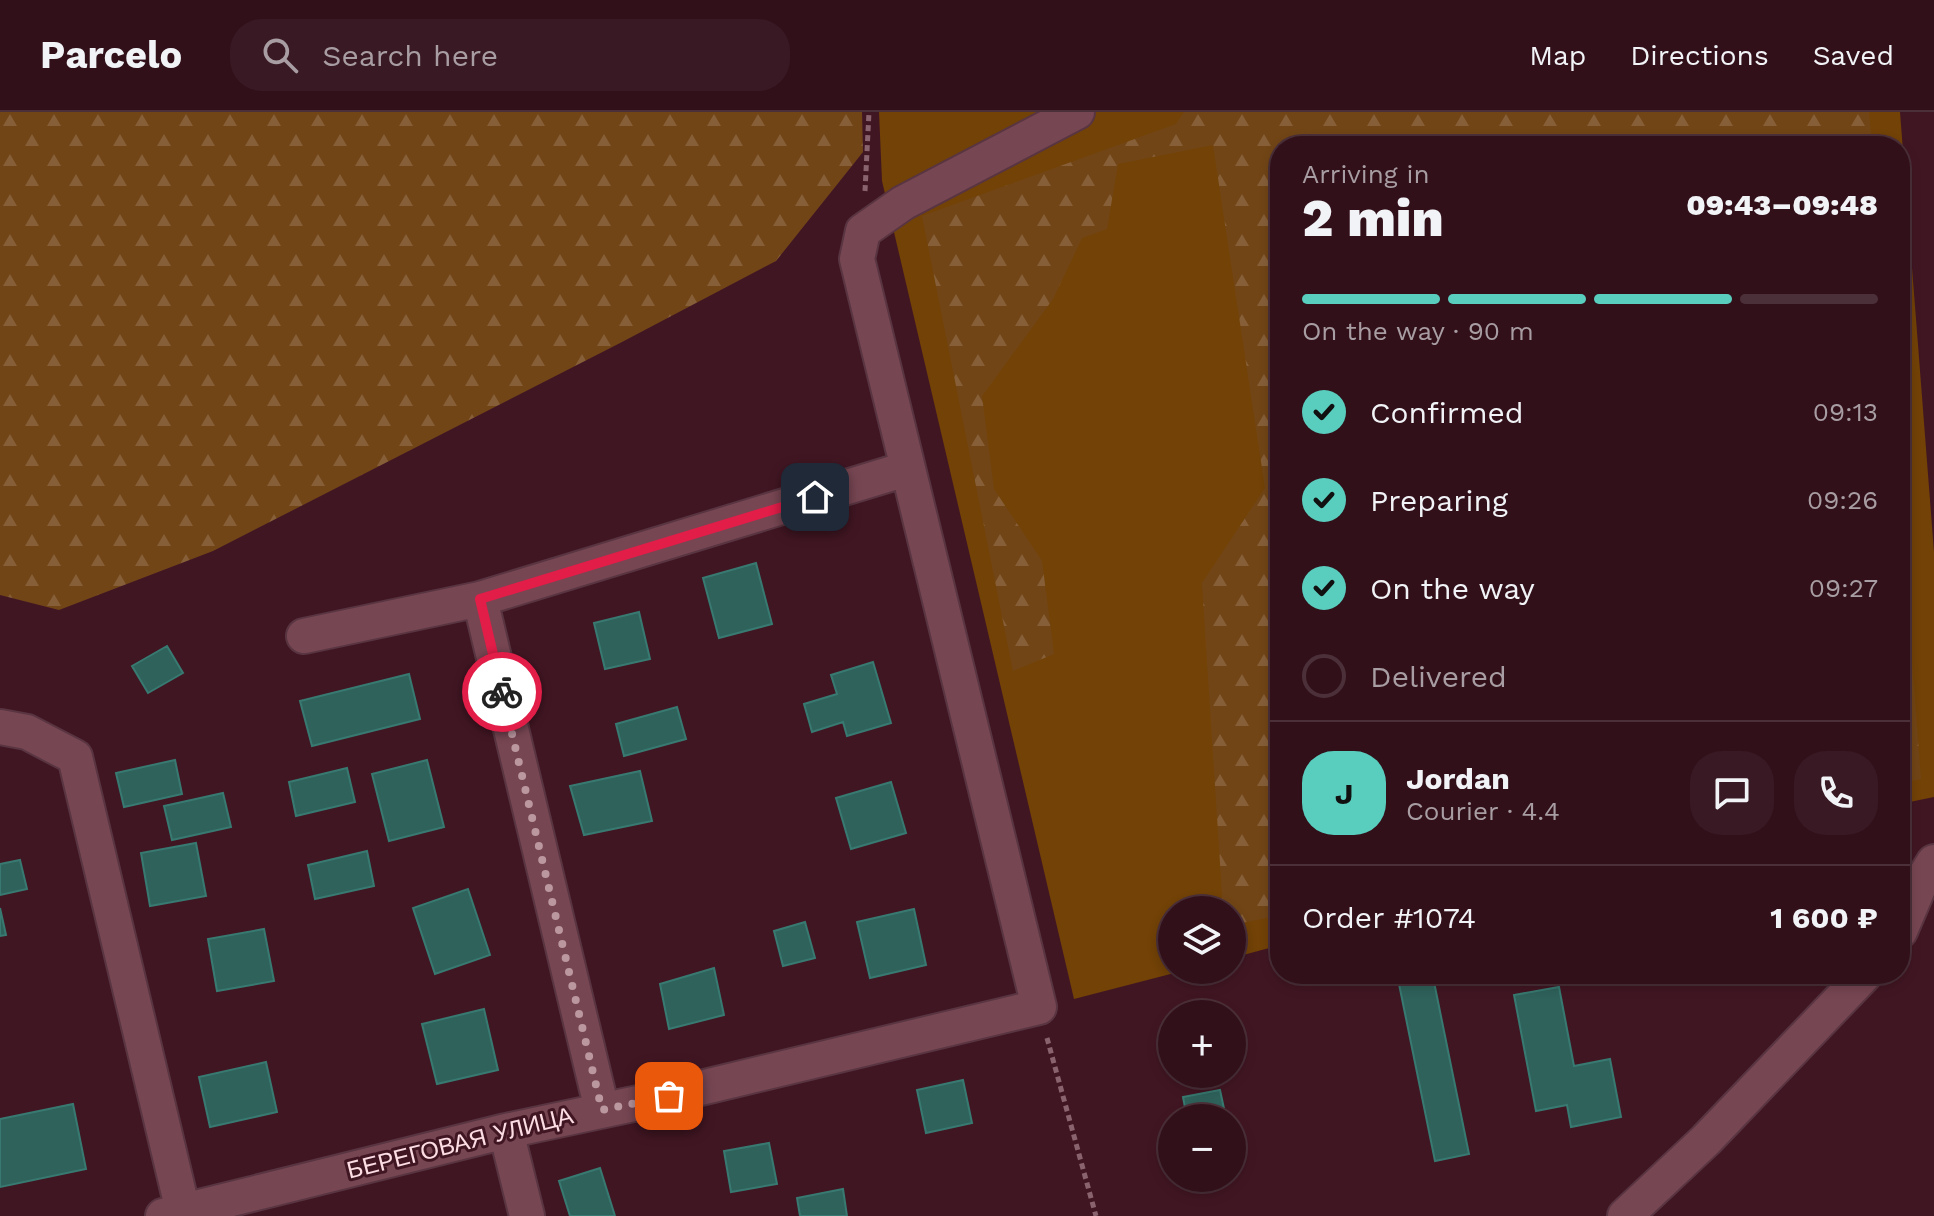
<!DOCTYPE html>
<meta charset="utf-8">
<style>
:root{--surface:#31101a;--page:#391923;--text:#f1f3f6;--muted:#a89da2;--line:#4c3039;--accent:#59cebe}
body{margin:0;font-family:"Work Sans",sans-serif;background:var(--page);color:var(--text);height:100vh;display:flex;flex-direction:column;font-size:30px;white-space:nowrap}
*{box-sizing:border-box;margin:0}
p{font-size:26px;color:var(--muted)}
.icon{flex:none;width:44px;height:44px;fill:none;stroke:currentColor;stroke-width:2;stroke-linecap:round;stroke-linejoin:round}
.map{position:relative;flex:1;overflow:hidden}
.sheet{position:absolute;left:1270px;top:24px;width:640px;height:848px;display:flex;flex-direction:column;background:var(--surface);border-radius:32px;box-shadow:0 4px 12px #0003,0 0 0 2px var(--line)}
.sheet>*{flex:none}
.fabs{position:absolute;left:1158px;top:784px;display:grid;gap:16px}
.fabs a{display:grid;place-items:center;width:88px;height:88px;border-radius:50%;background:var(--surface);box-shadow:0 4px 12px #0003,0 0 0 2px var(--line);font-size:40px}
.pin{position:absolute;display:grid;place-items:center;width:68px;height:68px;color:#fff;margin:-34px;border-radius:16px;box-shadow:0 4px 12px #0006}
.courier{position:absolute;display:grid;place-items:center;width:80px;height:80px;margin:-40px;border:6px solid #e11d48;border-radius:50%;background:#fff;color:#222;box-shadow:0 2px 10px #0007}
.headline em{font-style:normal;font-weight:800}
.headline div{display:flex;flex-direction:column-reverse}
.headline{display:flex;align-items:center;justify-content:space-between;height:136px;padding:0 32px}
h1{font-size:52px;font-weight:800;line-height:60px}
.bar{display:grid;grid-template-columns:repeat(4,1fr);gap:12px 8px;align-content:center;height:96px;padding:0 32px}
.bar i{height:10px;border-radius:6px;background:var(--line)}
.bar .current{background:var(--accent)}
.bar p{grid-column:span 4}
.line{display:flex;align-items:center;gap:20px;padding:0 32px;border-top:2px solid var(--line)}
.line div{flex:1}
.round{display:grid;place-items:center;flex:none;width:84px;height:84px;border-radius:32px;background:var(--page)}
ol{padding:0 32px;list-style:none}
li{display:flex;align-items:center;gap:24px;height:88px}
li p{margin-inline-start:auto}
li .icon{padding:8px;border-radius:50%;background:var(--accent);color:#111;stroke-width:4}
li:last-child{color:var(--muted)}
li i{width:44px;height:44px;border:4px solid var(--line);border-radius:50%}
header{display:flex;align-items:center;gap:48px;box-sizing:border-box;height:112px;padding:0 40px;background:var(--surface);border-bottom:2px solid var(--line)}
header strong{font-size:38px}
nav{display:flex;gap:44px;margin-inline-start:auto;font-size:28px}
.search{width:560px;height:72px;background:var(--page);display:flex;align-items:center;gap:20px;box-sizing:border-box;padding:0 28px;border-radius:32px;color:var(--muted);font-size:30px}
.map>svg:first-child{display:block}
</style>
<header>
<strong>Parcelo</strong>
<div class="search"><svg class="icon" aria-label="search" viewBox="0 0 24 24"><circle cx="10" cy="10" r="6"/><path d="M15 15l6 6"/></svg>Search here</div>
<nav><a>Map</a><a>Directions</a><a>Saved</a></nav>
</header>
<div class="map">
<svg width="1934" height="1104" viewBox="0 0 1934 1104">
<defs>
<pattern id="forest-firs" width="22" height="20" patternUnits="userSpaceOnUse" patternTransform="scale(2)"><rect width="22" height="20" fill="#714516"/><path d="M5 1l3.5 6h-7zM16 11l3.5 6h-7z" fill="#865f38"/></pattern>
</defs>
<rect width="100%" height="100%" fill="#411623"/>
<path fill="#724207" d="M 879,0 L 1900,0 L 1934,440 L 1934,685 L 1900,692 L 1900,34 L 1280,34 L 1280,833 L 1232,846 L 1232,798 L 1172,798 L 1172,858 L 1186,858 L 1074,887 L 882,69 Z"/>
<path fill="url(#forest-firs)" d="M 0,0 L 862,0 L 863,40 L 776,149 L 622,230 L 213,439 L 59,498 L 0,483 Z
M 1184,0 L 1869,0 L 1872,34 L 1280,34 L 1280,803 L 1232,813 L 1232,798 L 1223,798 L 1202,471 L 1265,376 L 1213,33 L 1118,52 L 1107,117 L 1082,126 L 1053,187 L 982,284 L 994,377 L 1042,449 L 1054,542 L 1013,559 L 922,104 L 1176,12 Z
M 1900,395 L 1921,667 L 1900,671 Z"/>
<path fill="#2f625b" stroke="#387a71" stroke-width="2" d="M 756,451 L 772,512 L 719,526 L 703,466 Z
M 639,500 L 650,547 L 605,557 L 594,511 Z
M 167,534 L 183,561 L 148,581 L 132,554 Z
M 873,550 L 891,611 L 847,624 L 843,610 L 812,620 L 804,592 L 837,582 L 831,563 Z
M 409,562 L 420,607 L 312,634 L 300,589 Z
M 677,595 L 686,627 L 624,644 L 616,612 Z
M 175,648 L 182,682 L 124,695 L 116,661 Z
M 427,648 L 444,715 L 389,729 L 372,662 Z
M 347,656 L 355,690 L 296,704 L 289,670 Z
M 640,659 L 652,709 L 584,723 L 570,674 Z
M 891,670 L 906,721 L 851,737 L 836,686 Z
M 223,681 L 231,715 L 172,728 L 164,694 Z
M 196,731 L 206,784 L 150,794 L 141,741 Z
M 367,739 L 374,774 L 315,787 L 308,753 Z
M 20,748 L 27,777 L 0,783 L 0,752 Z
M 468,777 L 490,843 L 435,862 L 413,796 Z
M 0,796 L 6,823 L 0,824 Z
M 914,797 L 926,853 L 870,866 L 857,810 Z
M 805,810 L 815,846 L 783,854 L 774,819 Z
M 264,817 L 274,869 L 217,879 L 208,827 Z
M 714,856 L 724,903 L 669,917 L 660,872 Z
M 1433,865 L 1469,1042 L 1435,1049 L 1399,872 Z
M 1559,875 L 1574,954 L 1610,947 L 1621,1005 L 1571,1015 L 1567,993 L 1536,999 L 1514,883 Z
M 484,897 L 498,958 L 437,972 L 422,912 Z
M 266,950 L 277,1000 L 210,1015 L 199,965 Z
M 963,968 L 972,1011 L 926,1021 L 917,978 Z
M 1220,978 L 1226,1006 L 1187,1006 L 1183,985 Z
M 73,992 L 86,1057 L 0,1075 L 0,1007 Z
M 769,1031 L 777,1072 L 731,1080 L 724,1039 Z
M 600,1056 L 615,1104 L 570,1104 L 559,1069 Z
M 843,1077 L 847,1104 L 800,1104 L 797,1086 Z"/>
<g fill="none" stroke-linecap="round" stroke-linejoin="round">
<g stroke="#593541" stroke-width="38">
<path id="minor" d="M 480,487 L 602,998
M 304,524 L 480,487 L 906,357
M 0,615 L 27,620 L 75,645 L 183,1099
M 1900,819 L 1920,772 L 1934,750
M 506,1019 L 527,1104
M 163,1104 L 506,1019 L 638,991 L 1039,895 L 857,147 L 863,119 L 903,91 L 1077,0
M 1625,1104 L 1706,1028 L 1865,862"/>
</g>
<path stroke="#89636e" stroke-width="5" stroke-dasharray="6 4" stroke-linecap="butt" d="M 865,79 L 869,0
M 1047,926 L 1096,1104"/>
<use href="#minor" stroke="#774653" stroke-width="34"/>
</g>
<g fill="none" stroke-linecap="round" stroke-linejoin="round">
<path stroke="#bb97a0" stroke-width="8" stroke-dasharray="0 14.4" d="M 502,580 L 602,998 L 669,984"/>
<path stroke="#e11d48" stroke-width="10" d="M 502,580 L 480,487 L 815,385"/>
</g>
<g text-anchor="middle" stroke-width="6" stroke-linejoin="round" paint-order="stroke">
<g font-size="24" fill="#fcdde4" stroke="#411623">
<text transform="translate(460 1031) rotate(-14)" y="8">БЕРЕГОВАЯ УЛИЦА</text>
</g>
</g>
</svg>
<div class="fabs">
<a><svg class="icon" aria-label="layers" viewBox="0 0 24 24"><path d="M12 4l9 5-9 5-9-5zM3 14l9 5 9-5"/></svg></a>
<a>+</a>
<a>−</a>
</div>
<div class="pin" style="left:669px;top:984px;background:#ea580c"><svg class="icon" aria-label="bag" viewBox="0 0 24 24"><path d="M5 8h14l-1 12H6zM9 8a3 3 0 0 1 6 0"/></svg></div>
<div class="pin" style="left:815px;top:385px;background:#1f2937"><svg class="icon" aria-label="home" viewBox="0 0 24 24"><path d="M3 11l9-7 9 7M6 9v11h12V9"/></svg></div>
<div class="courier" style="left:502px;top:580px"><svg class="icon" aria-label="bike" viewBox="0 0 24 24"><circle cx="6" cy="16" r="4"/><circle cx="18" cy="16" r="4"/><path d="M6 16l4-8h5l3 8M10 8l3 8H6M13 5h3"/></svg></div>
<section class="sheet">
<div class="headline"><div><h1>2 min</h1><p>Arriving in</p></div><em>09:43–09:48</em></div>
<div class="bar"><i class="current"></i><i class="current"></i><i class="current"></i><i></i><p>On the way · 90 m</p></div>
<ol>
<li><svg class="icon" aria-label="check" viewBox="0 0 24 24"><path d="M5 12l5 5 9-10"/></svg>Confirmed<p>09:13</p></li>
<li><svg class="icon" aria-label="check" viewBox="0 0 24 24"><path d="M5 12l5 5 9-10"/></svg>Preparing<p>09:26</p></li>
<li><svg class="icon" aria-label="check" viewBox="0 0 24 24"><path d="M5 12l5 5 9-10"/></svg>On the way<p>09:27</p></li>
<li><i></i>Delivered</li>
</ol>
<div class="line" style="height:144px"><b class="round" style="background:var(--accent);color:#111">J</b><div><b>Jordan</b><p>Courier · 4.4</p></div><a class="round"><svg class="icon" aria-label="chat" viewBox="0 0 24 24"><path d="M4 5h16v11H9l-5 4z"/></svg></a><a class="round"><svg class="icon" aria-label="phone" viewBox="0 0 24 24"><path d="M5 4h4l2 5-3 2q2 4 5 5l2-3 5 2v4C11 20 4 13 5 4z"/></svg></a></div>
<div class="line" style="height:104px"><div>Order #1074</div><b>1 600 ₽</b></div>
</section>
</div>
